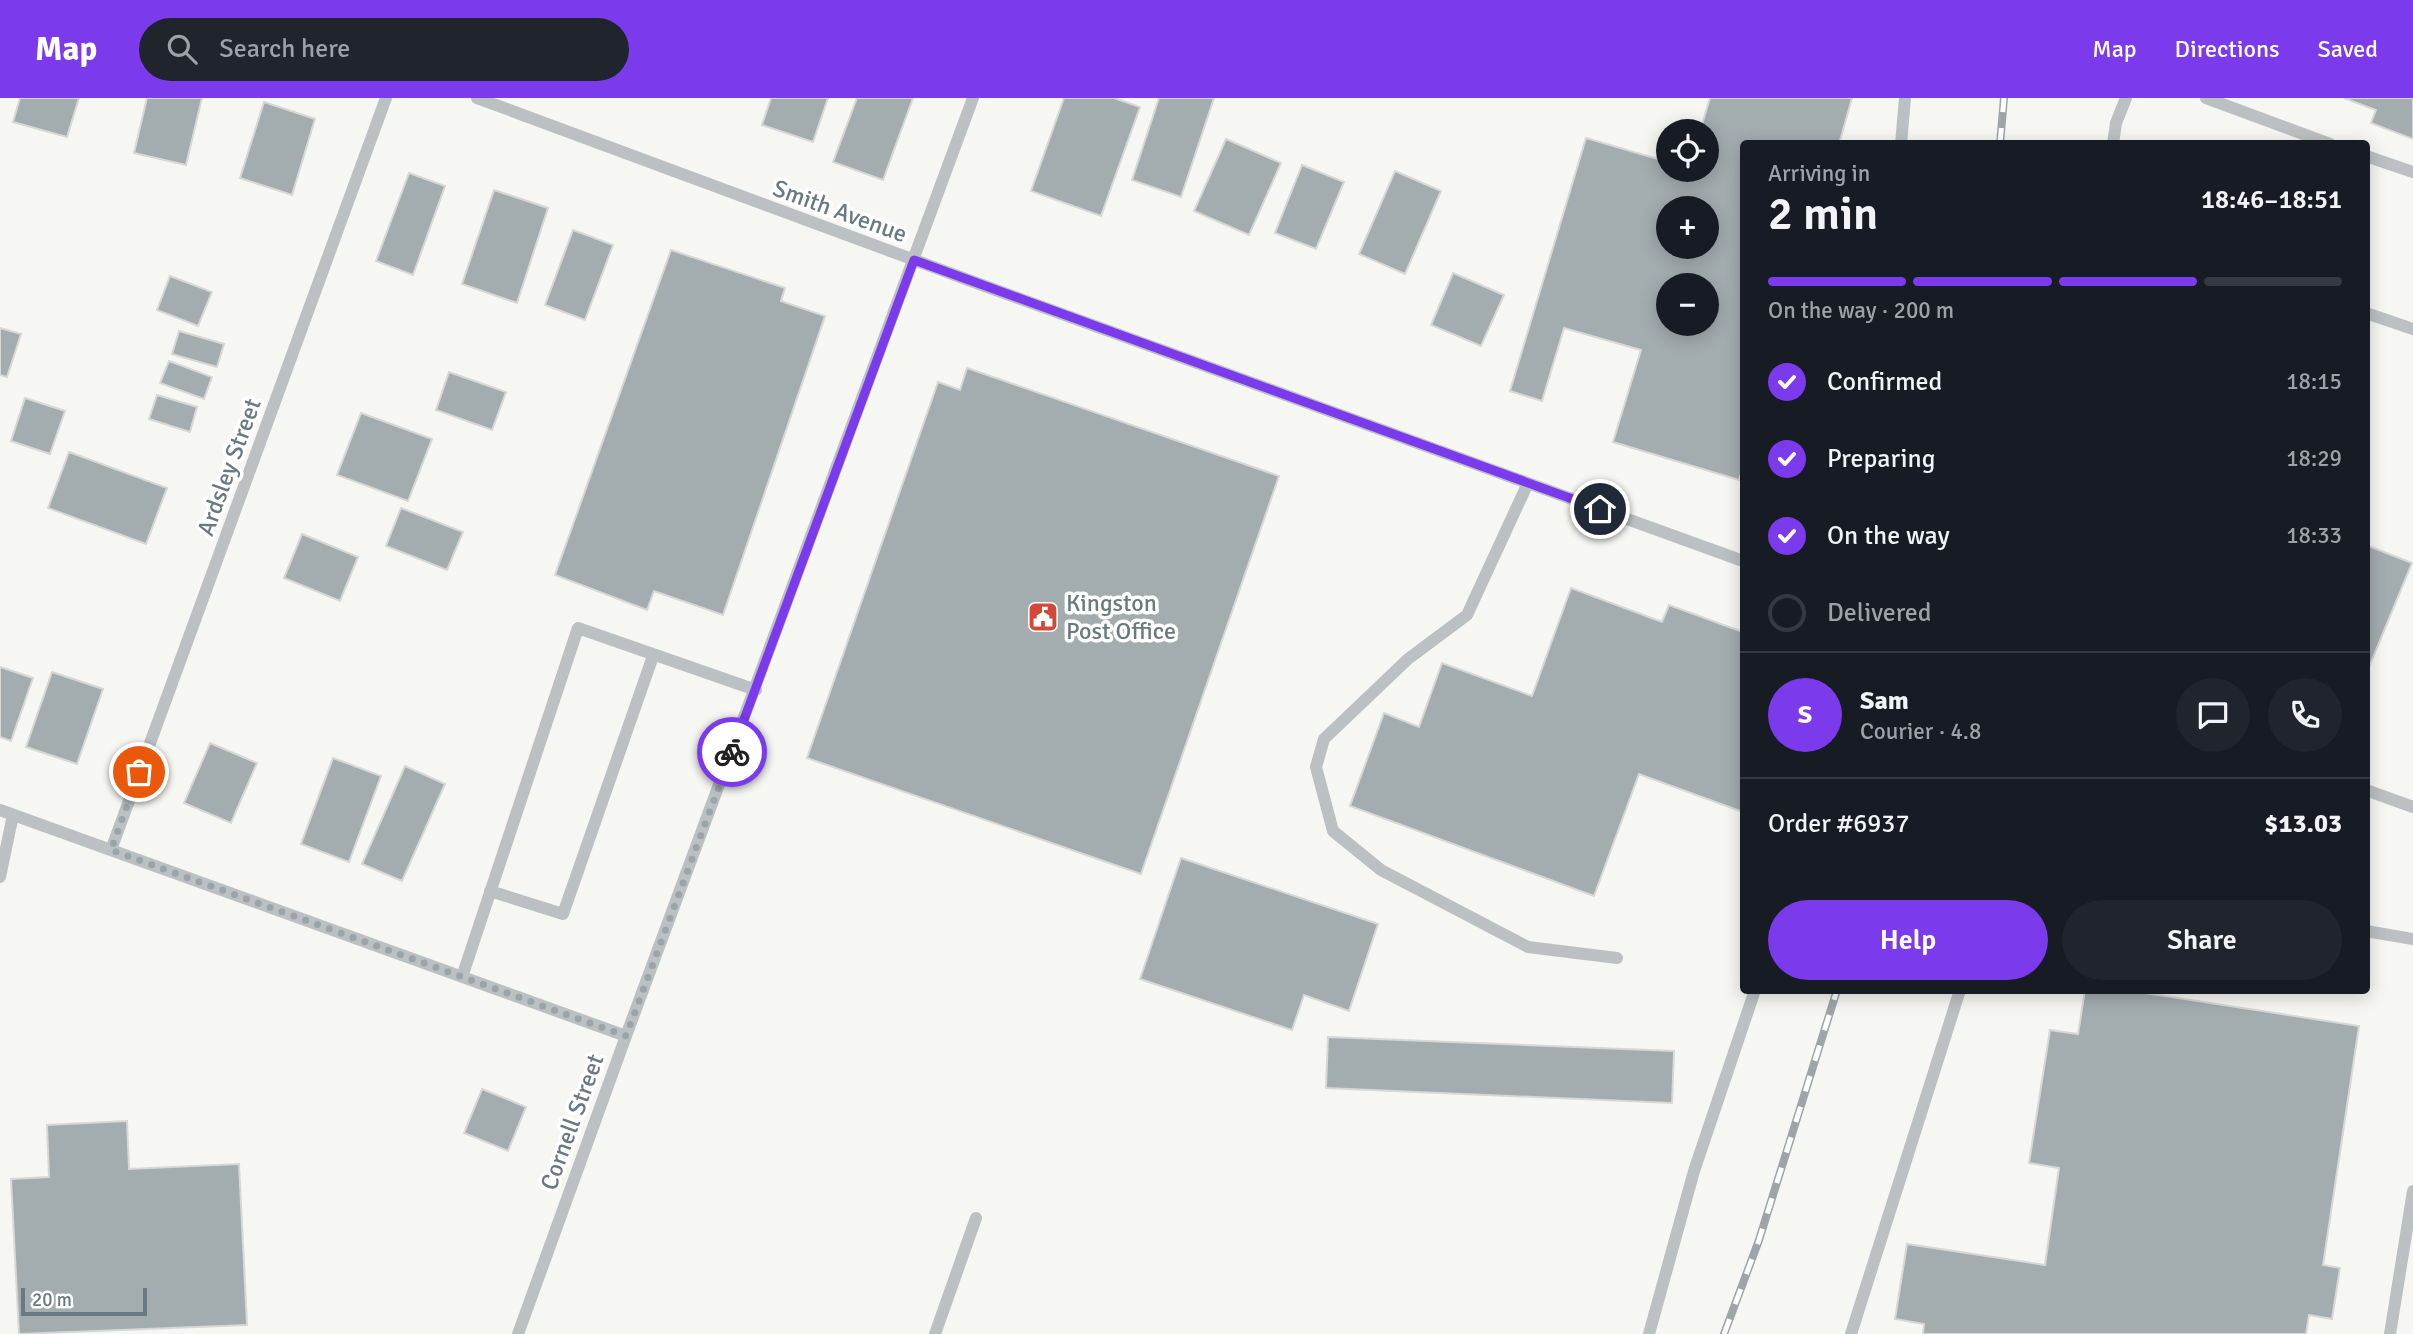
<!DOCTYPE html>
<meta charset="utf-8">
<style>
:root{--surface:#171b24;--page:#20242c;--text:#f1f3f6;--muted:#9ea1a6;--line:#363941;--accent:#7c3aed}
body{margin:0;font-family:Signika,sans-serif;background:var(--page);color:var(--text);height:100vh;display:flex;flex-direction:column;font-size:26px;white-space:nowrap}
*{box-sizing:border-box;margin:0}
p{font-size:23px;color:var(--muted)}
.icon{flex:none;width:38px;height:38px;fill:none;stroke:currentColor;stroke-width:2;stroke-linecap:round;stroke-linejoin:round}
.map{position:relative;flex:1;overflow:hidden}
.panel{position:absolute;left:1740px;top:42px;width:630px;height:854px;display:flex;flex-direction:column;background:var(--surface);border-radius:7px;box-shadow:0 4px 18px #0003}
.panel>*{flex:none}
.fabs{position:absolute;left:1656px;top:21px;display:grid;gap:14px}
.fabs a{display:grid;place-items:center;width:63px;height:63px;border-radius:50%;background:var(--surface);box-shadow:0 4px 18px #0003;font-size:35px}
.scale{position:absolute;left:21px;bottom:18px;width:126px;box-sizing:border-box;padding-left:7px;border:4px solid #687981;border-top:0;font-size:19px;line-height:24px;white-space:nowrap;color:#687981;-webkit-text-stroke:5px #fff;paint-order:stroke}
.pin{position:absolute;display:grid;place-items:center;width:60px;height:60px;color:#fff;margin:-30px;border:4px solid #fff;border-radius:50%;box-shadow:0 2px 7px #0007}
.courier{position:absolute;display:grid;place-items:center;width:70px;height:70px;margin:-35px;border:5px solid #7c3aed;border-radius:50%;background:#fff;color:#222;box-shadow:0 2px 9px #0007}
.head em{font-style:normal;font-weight:600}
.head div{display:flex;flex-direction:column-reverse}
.head{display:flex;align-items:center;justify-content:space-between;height:119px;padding:0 28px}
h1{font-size:46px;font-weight:600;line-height:52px}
.bar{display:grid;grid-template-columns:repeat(4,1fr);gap:10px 7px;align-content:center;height:84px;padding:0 28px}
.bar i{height:9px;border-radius:5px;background:var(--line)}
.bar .on{background:var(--accent)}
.bar p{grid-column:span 4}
.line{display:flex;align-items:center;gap:18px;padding:0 28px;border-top:2px solid var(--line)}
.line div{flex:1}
.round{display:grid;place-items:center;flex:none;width:74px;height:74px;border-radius:37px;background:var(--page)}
ol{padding:0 28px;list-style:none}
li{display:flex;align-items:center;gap:21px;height:77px}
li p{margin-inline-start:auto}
li .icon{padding:7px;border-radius:50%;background:var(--accent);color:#fff;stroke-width:4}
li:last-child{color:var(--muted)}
li i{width:38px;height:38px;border:4px solid var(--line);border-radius:50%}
.action{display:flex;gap:14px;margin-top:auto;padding:14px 28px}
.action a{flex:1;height:80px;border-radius:42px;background:var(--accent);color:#fff;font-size:28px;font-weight:600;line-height:80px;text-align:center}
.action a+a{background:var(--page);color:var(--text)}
header{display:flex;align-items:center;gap:42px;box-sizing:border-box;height:98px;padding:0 35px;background:var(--accent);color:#fff}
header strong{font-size:33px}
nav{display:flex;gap:38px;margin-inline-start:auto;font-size:24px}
.search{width:490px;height:63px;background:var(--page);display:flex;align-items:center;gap:18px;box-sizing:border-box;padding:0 24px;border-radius:38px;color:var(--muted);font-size:26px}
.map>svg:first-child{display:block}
</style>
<header>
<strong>Map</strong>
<div class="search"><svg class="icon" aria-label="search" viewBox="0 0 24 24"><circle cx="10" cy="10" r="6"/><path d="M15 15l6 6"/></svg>Search here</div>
<nav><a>Map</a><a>Directions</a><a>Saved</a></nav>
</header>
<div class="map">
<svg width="2413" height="1236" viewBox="0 0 2413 1236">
<rect width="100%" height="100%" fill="#f6f6f3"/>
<path fill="#a3acaf" stroke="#d7d7d6" stroke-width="2" fill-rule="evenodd" d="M 20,0 L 79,0 L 67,39 L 13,24 Z
M 147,0 L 202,0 L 186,67 L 134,55 Z
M 771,0 L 828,0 L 813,44 L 762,27 Z
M 857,0 L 913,0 L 883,82 L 833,64 Z
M 1064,0 L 1114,0 L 1140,9 L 1101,118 L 1031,93 Z
M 1159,0 L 1214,0 L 1181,99 L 1132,82 Z
M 1710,0 L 1852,0 L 1839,46 L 1743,46 L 1743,369 L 1739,382 L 1613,344 L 1641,252 L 1564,230 L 1542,303 L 1510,293 L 1586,40 L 1668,64 L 1668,72 L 1706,72 L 1706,33 L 1700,33 ZM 1668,110 L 1706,110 L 1706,149 L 1668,149 ZM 1668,187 L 1706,187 L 1706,226 L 1668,226 Z
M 2344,0 L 2413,0 L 2413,41 L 2371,25 L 2376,12 Z
M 264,4 L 315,21 L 292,97 L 240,80 Z
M 1226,41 L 1281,65 L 1249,137 L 1194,113 Z
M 1302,67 L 1344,84 L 1316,151 L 1275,135 Z
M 1395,73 L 1441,93 L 1405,176 L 1359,156 Z
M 409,75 L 445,88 L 413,177 L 376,163 Z
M 494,92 L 548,110 L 517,205 L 462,186 Z
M 573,132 L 613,147 L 585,222 L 545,207 Z
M 671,152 L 785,190 L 781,203 L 825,218 L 723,517 L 654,493 L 647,512 L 555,477 Z
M 1453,175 L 1504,197 L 1481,248 L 1431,227 Z
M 170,178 L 212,194 L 198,228 L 157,212 Z
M 0,230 L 21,236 L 7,279 L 0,277 Z
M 179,233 L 224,246 L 217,269 L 172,256 Z
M 169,263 L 212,279 L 204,301 L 160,285 Z
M 967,270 L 1279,378 L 1141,776 L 807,660 L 938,284 L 960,292 Z
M 449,274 L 506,294 L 492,332 L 436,312 Z
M 157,297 L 197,309 L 190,334 L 149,321 Z
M 25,300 L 65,313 L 50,356 L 11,343 Z
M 361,315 L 432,341 L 408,403 L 337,377 Z
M 69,354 L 167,390 L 146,446 L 48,410 Z
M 401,410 L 463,434 L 447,472 L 386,448 Z
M 302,436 L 358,459 L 340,503 L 284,480 Z
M 2366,447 L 2412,465 L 2367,574 L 2366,573 Z
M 1571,490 L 1662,524 L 1669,507 L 1743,534 L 1743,714 L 1639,676 L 1594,798 L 1350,708 L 1384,615 L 1419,629 L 1442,565 L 1532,598 Z
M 0,569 L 33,580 L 11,643 L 0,639 Z
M 52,574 L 103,591 L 77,666 L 26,649 Z
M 210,645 L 257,665 L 231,725 L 184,705 Z
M 333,660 L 381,678 L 349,764 L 301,746 Z
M 405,668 L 445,686 L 402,783 L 362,766 Z
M 1181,760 L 1378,826 L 1349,913 L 1304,897 L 1292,932 L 1140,881 Z
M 2085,892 L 2126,892 L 2359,928 L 2323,1167 L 2340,1170 L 2332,1221 L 2309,1217 L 2306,1236 L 1923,1236 L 1924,1226 L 1895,1221 L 1907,1146 L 2045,1167 L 2059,1070 L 2029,1065 L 2050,932 L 2078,936 Z
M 1328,939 L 1674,953 L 1672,1005 L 1326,990 Z
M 482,991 L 526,1009 L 508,1053 L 464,1035 Z
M 127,1023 L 129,1071 L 239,1066 L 247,1227 L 19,1236 L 11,1081 L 49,1079 L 47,1027 Z"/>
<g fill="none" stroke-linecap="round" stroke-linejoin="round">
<path stroke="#bbc0c2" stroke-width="12" d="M 477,0 L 982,187 L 1743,463
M 2206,0 L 2330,46
M 1901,46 L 1905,0
M 2113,46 L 2116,25 L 2126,0
M 2366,58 L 2413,74
M 2366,215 L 2413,231
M 1528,385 L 1467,517 L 1408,561 L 1324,641 L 1316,669 L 1333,733 L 1381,772 L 1528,849 L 1617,860
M 2366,692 L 2413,709
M 0,712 L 626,938
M 111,752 L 386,0
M 0,779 L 13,717
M 490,793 L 563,816 L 653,558
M 2366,833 L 2413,841
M 462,879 L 578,530 L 756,592
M 518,1236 L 626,938 L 973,0
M 935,1236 L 976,1120
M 1649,1236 L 1694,1073 L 1755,892
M 1851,1236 L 1960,892
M 2390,1236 L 2413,1093"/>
<g stroke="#9da5a8" stroke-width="8">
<path id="rail" d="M 2000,46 L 2004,0
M 1724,1236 L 1759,1142 L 1837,892"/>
</g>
<use href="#rail" stroke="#fff" stroke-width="5" stroke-dasharray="16" stroke-linecap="butt"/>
</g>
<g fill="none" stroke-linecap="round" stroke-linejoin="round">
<path stroke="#9aa5a9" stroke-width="7" stroke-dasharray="0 12.6" d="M 139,674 L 111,752 L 626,938 L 732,654"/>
<path stroke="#7c3aed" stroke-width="9" d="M 732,654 L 914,162 L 1600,411"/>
</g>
<defs>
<g id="civic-square" transform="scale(1.575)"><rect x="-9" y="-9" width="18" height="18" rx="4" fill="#d24a37" stroke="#fff"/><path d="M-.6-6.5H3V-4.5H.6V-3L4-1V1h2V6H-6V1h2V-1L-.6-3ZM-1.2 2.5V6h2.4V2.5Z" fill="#fff"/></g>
</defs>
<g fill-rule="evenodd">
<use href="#civic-square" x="1043" y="519"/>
</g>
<g text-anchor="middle" stroke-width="7" stroke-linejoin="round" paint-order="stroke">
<g font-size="24" fill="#687981" stroke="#fff">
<text transform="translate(840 113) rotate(20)" y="8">Smith Avenue</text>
<text transform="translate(229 369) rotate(-70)" y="8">Ardsley Street</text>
<text transform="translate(572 1024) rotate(-70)" y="8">Cornell Street</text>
</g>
<g font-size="24" fill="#687981" stroke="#fff" text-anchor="start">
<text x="1066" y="513">Kingston<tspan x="1066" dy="28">Post Office</tspan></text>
</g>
</g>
</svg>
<div class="fabs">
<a><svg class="icon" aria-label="locate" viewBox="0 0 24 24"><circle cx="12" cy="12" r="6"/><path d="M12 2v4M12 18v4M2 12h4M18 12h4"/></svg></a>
<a>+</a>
<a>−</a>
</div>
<div class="scale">20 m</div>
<div class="pin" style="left:139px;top:674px;background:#ea580c"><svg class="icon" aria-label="bag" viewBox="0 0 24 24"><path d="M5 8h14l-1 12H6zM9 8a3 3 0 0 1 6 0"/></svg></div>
<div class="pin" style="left:1600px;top:411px;background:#1f2937"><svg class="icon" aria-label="home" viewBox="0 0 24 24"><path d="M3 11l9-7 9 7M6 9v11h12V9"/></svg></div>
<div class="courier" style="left:732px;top:654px"><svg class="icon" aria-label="bike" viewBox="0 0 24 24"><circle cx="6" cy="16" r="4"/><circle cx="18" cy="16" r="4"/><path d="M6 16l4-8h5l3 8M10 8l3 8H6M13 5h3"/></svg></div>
<section class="panel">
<div class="head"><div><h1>2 min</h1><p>Arriving in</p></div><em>18:46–18:51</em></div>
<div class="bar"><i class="on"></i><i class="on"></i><i class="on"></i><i></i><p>On the way · 200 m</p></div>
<ol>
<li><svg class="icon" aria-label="check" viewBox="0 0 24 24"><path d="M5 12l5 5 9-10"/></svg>Confirmed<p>18:15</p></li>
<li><svg class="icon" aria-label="check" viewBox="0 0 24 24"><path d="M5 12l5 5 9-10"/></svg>Preparing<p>18:29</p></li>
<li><svg class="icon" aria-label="check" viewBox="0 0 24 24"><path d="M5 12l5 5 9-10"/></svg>On the way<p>18:33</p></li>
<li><i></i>Delivered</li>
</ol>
<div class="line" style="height:126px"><b class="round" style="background:var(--accent);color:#fff">S</b><div><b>Sam</b><p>Courier · 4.8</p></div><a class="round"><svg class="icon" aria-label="chat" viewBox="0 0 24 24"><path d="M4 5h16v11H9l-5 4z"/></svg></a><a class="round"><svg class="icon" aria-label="phone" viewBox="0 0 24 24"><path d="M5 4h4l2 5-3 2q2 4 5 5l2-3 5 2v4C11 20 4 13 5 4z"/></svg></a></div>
<div class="line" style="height:91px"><div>Order #6937</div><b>$13.03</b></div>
<div class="action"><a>Help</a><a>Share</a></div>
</section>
</div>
